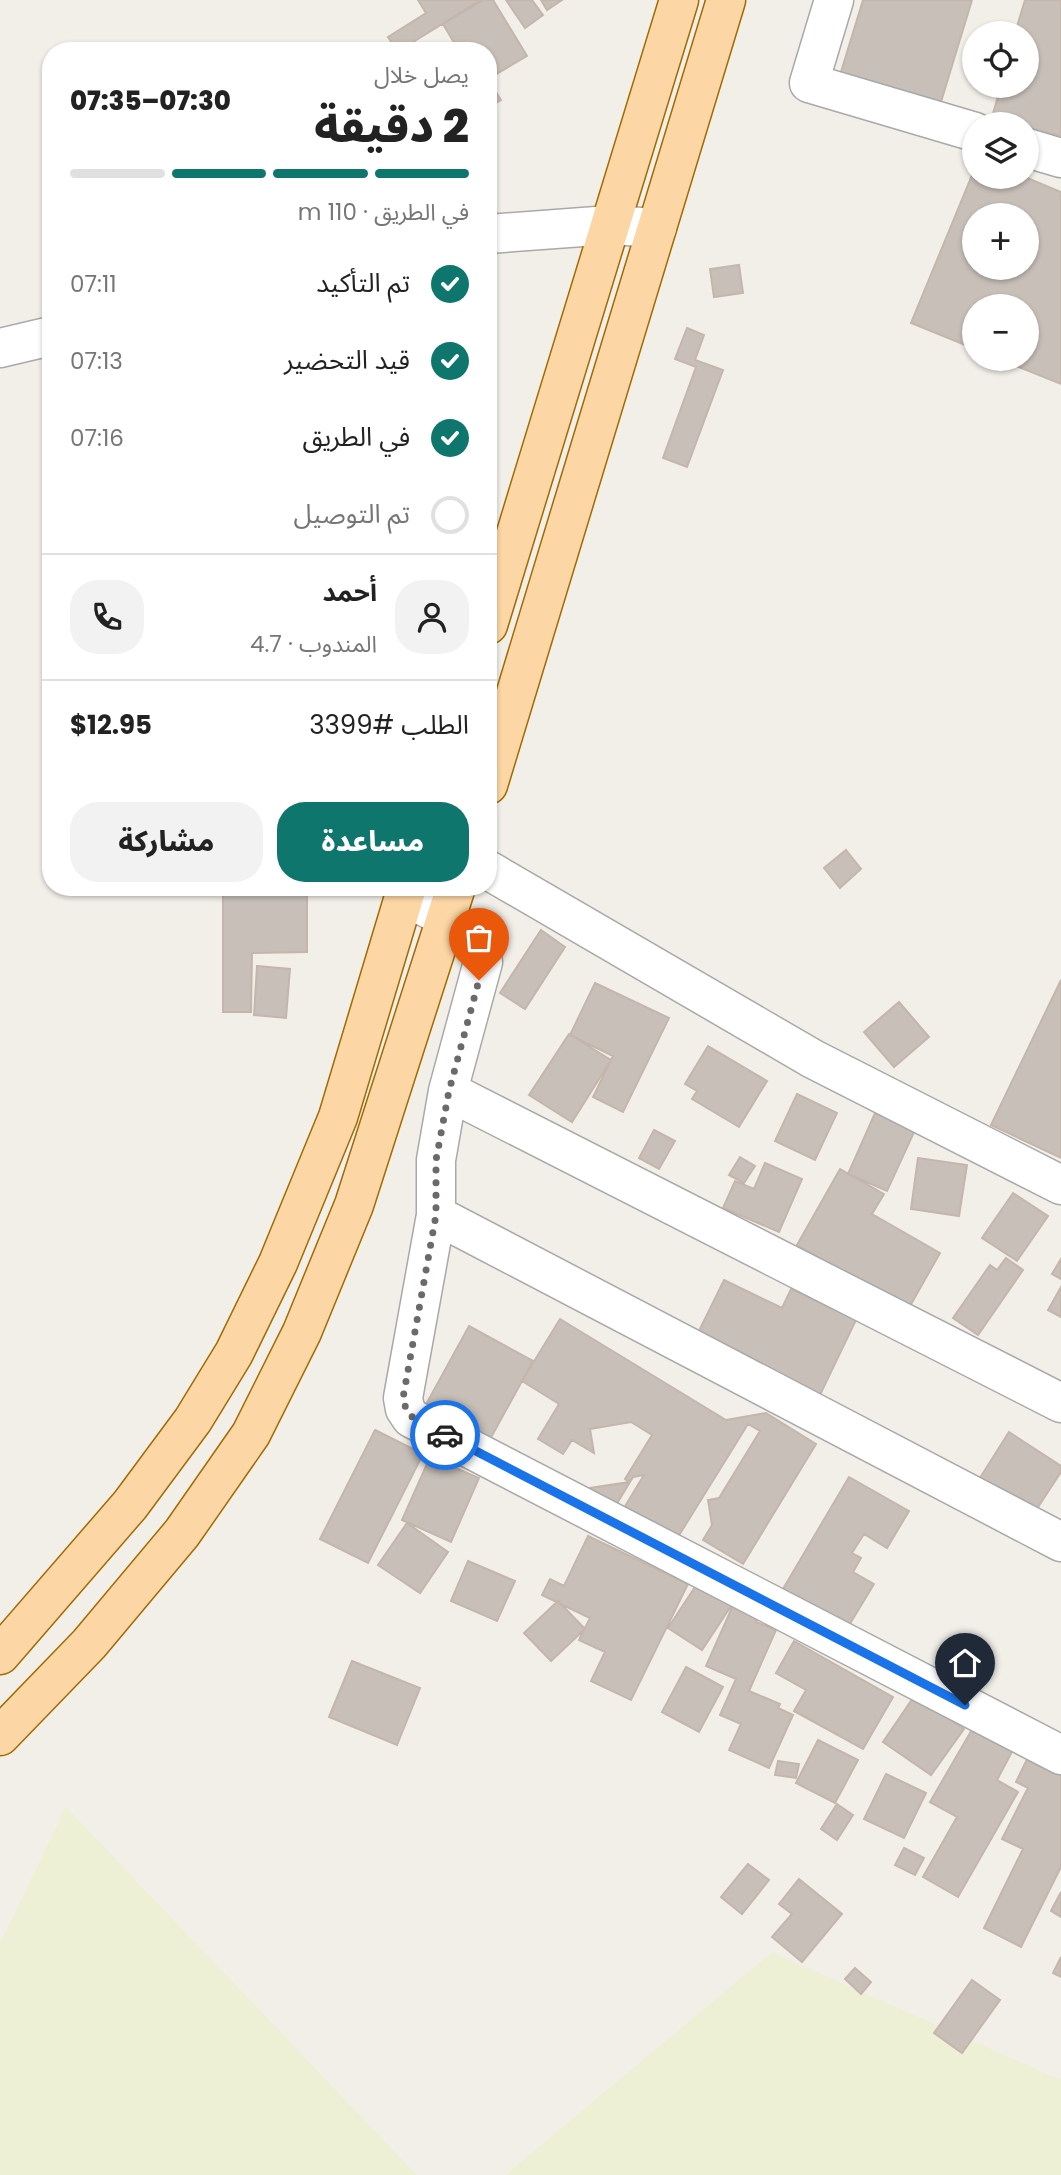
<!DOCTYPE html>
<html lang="ar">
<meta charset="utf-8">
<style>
:root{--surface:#fff;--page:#f2f2f2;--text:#222;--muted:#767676;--line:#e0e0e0;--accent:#0f766e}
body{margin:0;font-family:Poppins,"Noto Sans Arabic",sans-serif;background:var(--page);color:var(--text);direction:rtl;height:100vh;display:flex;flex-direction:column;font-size:26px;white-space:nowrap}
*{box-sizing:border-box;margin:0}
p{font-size:23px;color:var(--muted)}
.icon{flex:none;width:38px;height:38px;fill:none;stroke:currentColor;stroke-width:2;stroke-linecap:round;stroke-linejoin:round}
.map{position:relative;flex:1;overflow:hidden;direction:ltr}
.details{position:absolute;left:42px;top:42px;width:455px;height:854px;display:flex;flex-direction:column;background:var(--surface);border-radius:28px;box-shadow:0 2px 5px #0004;direction:rtl}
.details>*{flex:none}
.buttons{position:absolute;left:962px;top:21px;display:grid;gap:14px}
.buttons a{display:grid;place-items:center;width:77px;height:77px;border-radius:50%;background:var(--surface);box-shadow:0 2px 5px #0004;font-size:35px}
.pin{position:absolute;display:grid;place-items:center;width:60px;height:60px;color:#fff;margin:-72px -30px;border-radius:50% 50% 50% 0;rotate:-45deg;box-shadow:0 0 7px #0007}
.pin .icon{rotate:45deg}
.courier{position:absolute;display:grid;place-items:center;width:70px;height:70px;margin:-35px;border:5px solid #1a73e8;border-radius:50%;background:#fff;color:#222;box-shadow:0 2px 9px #0007}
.headline em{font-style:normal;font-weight:800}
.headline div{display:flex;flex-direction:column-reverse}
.headline{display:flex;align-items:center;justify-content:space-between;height:119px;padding:0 28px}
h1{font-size:46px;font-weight:800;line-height:52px}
.bar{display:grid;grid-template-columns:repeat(4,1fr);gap:10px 7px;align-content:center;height:84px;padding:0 28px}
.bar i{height:9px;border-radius:5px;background:var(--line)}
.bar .active{background:var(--accent)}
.bar p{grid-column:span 4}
.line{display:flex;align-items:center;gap:18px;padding:0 28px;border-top:2px solid var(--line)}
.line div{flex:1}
.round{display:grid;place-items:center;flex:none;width:74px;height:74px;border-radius:28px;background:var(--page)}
ol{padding:0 28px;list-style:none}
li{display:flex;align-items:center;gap:21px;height:77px}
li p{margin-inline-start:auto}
li .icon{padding:7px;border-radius:50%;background:var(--accent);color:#fff;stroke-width:4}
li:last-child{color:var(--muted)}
li i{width:38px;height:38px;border:4px solid var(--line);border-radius:50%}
.cta{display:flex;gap:14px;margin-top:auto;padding:14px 28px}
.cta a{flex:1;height:80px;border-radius:28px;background:var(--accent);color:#fff;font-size:28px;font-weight:800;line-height:80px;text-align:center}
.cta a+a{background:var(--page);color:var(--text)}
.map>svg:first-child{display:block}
</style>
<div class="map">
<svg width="1061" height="2175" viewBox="0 0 1061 2175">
<rect width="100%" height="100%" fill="#f2efe9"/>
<path fill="#eef0d5" d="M 66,1807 L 417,2175 L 0,2175 L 0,1943 Z
M 772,1952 L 1061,2080 L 1061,2175 L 505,2175 Z"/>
<path fill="#c7bfb8" stroke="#c4b6ab" stroke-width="2" fill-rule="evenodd" d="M 418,0 L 481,0 L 405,47 L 407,51 L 397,51 L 388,37 L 426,13 Z
M 483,0 L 493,0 L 527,56 L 488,79 L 488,51 L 459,51 L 443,24 Z
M 506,0 L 532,0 L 543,15 L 525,28 Z
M 541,0 L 562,0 L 547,10 Z
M 863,0 L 972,0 L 937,115 L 837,85 Z
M 1025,0 L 1061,0 L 1061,136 L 1027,127 L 1027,124 L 992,117 L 1001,86 L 1027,86 L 1027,33 L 1015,33 Z
M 488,79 L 501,100 L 488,107 Z
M 975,168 L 975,177 L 1025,177 L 1061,192 L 1061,384 L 999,359 L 1027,359 L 1027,306 L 975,306 L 975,349 L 911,323 ZM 975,215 L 1027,215 L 1027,268 L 975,268 Z
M 739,265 L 743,293 L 714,297 L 710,269 Z
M 687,328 L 704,335 L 695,360 L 723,370 L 687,467 L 663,458 L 696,367 L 675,359 Z
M 846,850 L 861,869 L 840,888 L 824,868 Z
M 223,887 L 307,887 L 307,952 L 252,953 L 251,1012 L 223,1012 Z
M 541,930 L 565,947 L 525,1009 L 500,993 Z
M 257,966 L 290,969 L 286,1018 L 254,1015 Z
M 1061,980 L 1061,1158 L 991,1125 Z
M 595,983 L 669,1018 L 623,1112 L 593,1097 L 613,1056 L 570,1035 Z
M 899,1002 L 929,1037 L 894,1067 L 864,1032 Z
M 569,1034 L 611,1060 L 572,1122 L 529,1095 Z
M 708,1046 L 767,1081 L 739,1127 L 692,1099 L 697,1091 L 685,1084 Z
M 797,1094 L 837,1113 L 815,1160 L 775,1141 Z
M 875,1113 L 915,1130 L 887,1191 L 848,1174 Z
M 654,1130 L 675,1141 L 659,1169 L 639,1158 Z
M 740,1157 L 755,1166 L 744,1183 L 729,1175 Z
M 918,1158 L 967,1165 L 959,1216 L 911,1209 Z
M 765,1163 L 802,1179 L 779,1232 L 723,1208 L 735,1181 L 754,1189 Z
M 840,1169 L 884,1194 L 872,1214 L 940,1253 L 906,1313 L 847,1274 L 797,1245 Z
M 1013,1193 L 1048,1216 L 1017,1261 L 982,1238 Z
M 1006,1258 L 1023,1270 L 978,1335 L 953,1318 L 990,1265 L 997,1270 Z
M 1061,1259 L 1061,1279 L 1052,1274 Z
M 724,1280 L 782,1308 L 791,1289 L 856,1320 L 819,1397 L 693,1343 Z
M 1061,1287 L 1061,1317 L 1048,1310 Z
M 560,1319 L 726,1420 L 766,1413 L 816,1444 L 743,1564 L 703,1540 L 712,1525 L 708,1500 L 719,1498 L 760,1431 L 748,1424 L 673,1545 L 621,1513 L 644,1475 L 633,1477 L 613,1510 L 587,1494 L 590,1488 L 629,1482 L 625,1479 L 652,1435 L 631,1422 L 590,1429 L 594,1453 L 572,1440 L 563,1454 L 538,1439 L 559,1404 L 522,1381 Z
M 469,1326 L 533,1361 L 488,1443 L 424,1408 Z
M 375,1430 L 423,1454 L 368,1563 L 320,1539 Z
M 1009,1432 L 1061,1466 L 1061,1472 L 1029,1521 L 978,1481 Z
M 430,1457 L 479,1478 L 451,1542 L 402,1520 Z
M 849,1477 L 909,1511 L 887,1548 L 864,1534 L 852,1553 L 861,1558 L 853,1572 L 874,1584 L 848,1627 L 783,1589 Z
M 407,1523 L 448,1552 L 420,1593 L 378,1565 Z
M 588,1536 L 688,1584 L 631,1700 L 591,1681 L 605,1652 L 579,1640 L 590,1618 L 542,1595 L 550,1579 L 564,1586 Z
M 468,1561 L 515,1581 L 497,1621 L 451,1601 Z
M 699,1581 L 733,1603 L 702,1650 L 668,1628 Z
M 558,1601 L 585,1629 L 551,1661 L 524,1633 Z
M 734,1603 L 759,1614 L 756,1622 L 776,1630 L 749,1691 L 780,1704 L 778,1708 L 793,1715 L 769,1768 L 729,1750 L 741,1724 L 720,1715 L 736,1679 L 706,1666 Z
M 794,1641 L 893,1697 L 863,1749 L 794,1711 L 806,1690 L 776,1673 Z
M 352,1661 L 420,1688 L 397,1745 L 329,1717 Z
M 686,1667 L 723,1687 L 699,1732 L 662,1712 Z
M 915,1695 L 964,1729 L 931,1775 L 883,1742 Z
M 974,1726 L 1014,1748 L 997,1780 L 1018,1792 L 958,1897 L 923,1877 L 957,1817 L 930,1802 Z
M 818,1740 L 858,1760 L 835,1803 L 796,1783 Z
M 1029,1755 L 1061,1771 L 1061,1867 L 1021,1947 L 984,1928 L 1023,1849 L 1002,1839 L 1028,1788 L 1016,1782 Z
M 778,1761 L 799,1764 L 796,1778 L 775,1775 Z
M 886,1774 L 926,1793 L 904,1838 L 864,1819 Z
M 837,1804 L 853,1815 L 837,1840 L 821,1829 Z
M 904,1848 L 924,1858 L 915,1875 L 895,1865 Z
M 748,1864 L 769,1880 L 742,1914 L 721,1897 Z
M 799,1879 L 842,1914 L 802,1962 L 772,1937 L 792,1914 L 779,1904 Z
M 1061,1892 L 1061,1917 L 1051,1911 Z
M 1061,1957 L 1061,1977 L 1053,1973 Z
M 855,1968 L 871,1982 L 861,1994 L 845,1979 Z
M 972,1980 L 1000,2000 L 962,2053 L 934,2033 Z"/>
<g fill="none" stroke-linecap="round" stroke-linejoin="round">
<g stroke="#a9a9a9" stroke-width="41">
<path id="minor" d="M 834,0 L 809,83 L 975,132
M 1027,148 L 1061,158
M 488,234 L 610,225 L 657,228
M 0,348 L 51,336
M 488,870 L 813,1059 L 1061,1185
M 404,897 C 432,910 457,922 480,942 L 483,962 L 448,1091 L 436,1160 L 436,1215 L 403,1398 L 405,1409 L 411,1418 L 1061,1755
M 448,1091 L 1061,1403
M 436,1215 L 1061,1542"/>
</g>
<g stroke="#a06b00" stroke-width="41">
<path id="major" d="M 488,625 L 679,0
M 488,785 L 726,0
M 0,1655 L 130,1505 L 193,1420 L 234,1353 L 278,1263 L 338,1117 L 407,887
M 0,1736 L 89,1644 L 182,1533 L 251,1434 L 302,1332 L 354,1205 L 456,887"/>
</g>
<use href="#minor" stroke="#fff" stroke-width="38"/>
<use href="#major" stroke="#fcd6a4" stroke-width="38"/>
</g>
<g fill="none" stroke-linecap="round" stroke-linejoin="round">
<path stroke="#6b6a68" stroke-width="7" stroke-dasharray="0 12.6" d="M 445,1435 C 426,1425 407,1422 403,1398 L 436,1215 L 436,1160 L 449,1091 L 479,980"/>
<path stroke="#1a73e8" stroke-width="9" d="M 445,1435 L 965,1705"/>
</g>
</svg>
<div class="buttons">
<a><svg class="icon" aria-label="locate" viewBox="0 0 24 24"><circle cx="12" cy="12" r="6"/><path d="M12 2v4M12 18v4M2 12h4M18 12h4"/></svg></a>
<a><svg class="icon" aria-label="layers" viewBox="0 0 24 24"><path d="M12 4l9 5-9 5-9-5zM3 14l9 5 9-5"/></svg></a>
<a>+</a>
<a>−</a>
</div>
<div class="pin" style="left:479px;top:980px;background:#ea580c"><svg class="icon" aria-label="bag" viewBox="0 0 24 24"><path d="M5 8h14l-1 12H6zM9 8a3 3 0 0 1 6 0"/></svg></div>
<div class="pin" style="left:965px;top:1705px;background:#1f2937"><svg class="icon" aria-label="home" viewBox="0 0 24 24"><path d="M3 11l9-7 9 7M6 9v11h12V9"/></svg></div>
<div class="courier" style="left:445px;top:1435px"><svg class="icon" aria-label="car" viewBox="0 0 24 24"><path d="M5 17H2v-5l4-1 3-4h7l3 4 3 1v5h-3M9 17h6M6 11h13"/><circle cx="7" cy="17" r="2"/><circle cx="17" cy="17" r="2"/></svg></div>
<section class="details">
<div class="headline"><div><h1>2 دقيقة</h1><p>يصل خلال</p></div><em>07:30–07:35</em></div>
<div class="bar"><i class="active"></i><i class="active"></i><i class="active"></i><i></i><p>في الطريق · 110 m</p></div>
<ol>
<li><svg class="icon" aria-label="check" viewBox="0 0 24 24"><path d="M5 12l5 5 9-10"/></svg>تم التأكيد<p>07:11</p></li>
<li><svg class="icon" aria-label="check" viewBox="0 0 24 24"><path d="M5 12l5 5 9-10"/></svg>قيد التحضير<p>07:13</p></li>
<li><svg class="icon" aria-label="check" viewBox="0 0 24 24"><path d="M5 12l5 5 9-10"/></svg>في الطريق<p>07:16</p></li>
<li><i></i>تم التوصيل</li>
</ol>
<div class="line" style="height:126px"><a class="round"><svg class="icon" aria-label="person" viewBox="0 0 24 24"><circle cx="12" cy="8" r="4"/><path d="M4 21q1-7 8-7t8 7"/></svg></a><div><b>أحمد</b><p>المندوب · 4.7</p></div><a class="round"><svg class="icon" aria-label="phone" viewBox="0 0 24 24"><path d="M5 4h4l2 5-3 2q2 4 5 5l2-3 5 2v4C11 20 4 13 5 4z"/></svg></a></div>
<div class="line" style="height:91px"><div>الطلب #3399</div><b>$12.95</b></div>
<div class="cta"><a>مساعدة</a><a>مشاركة</a></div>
</section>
</div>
